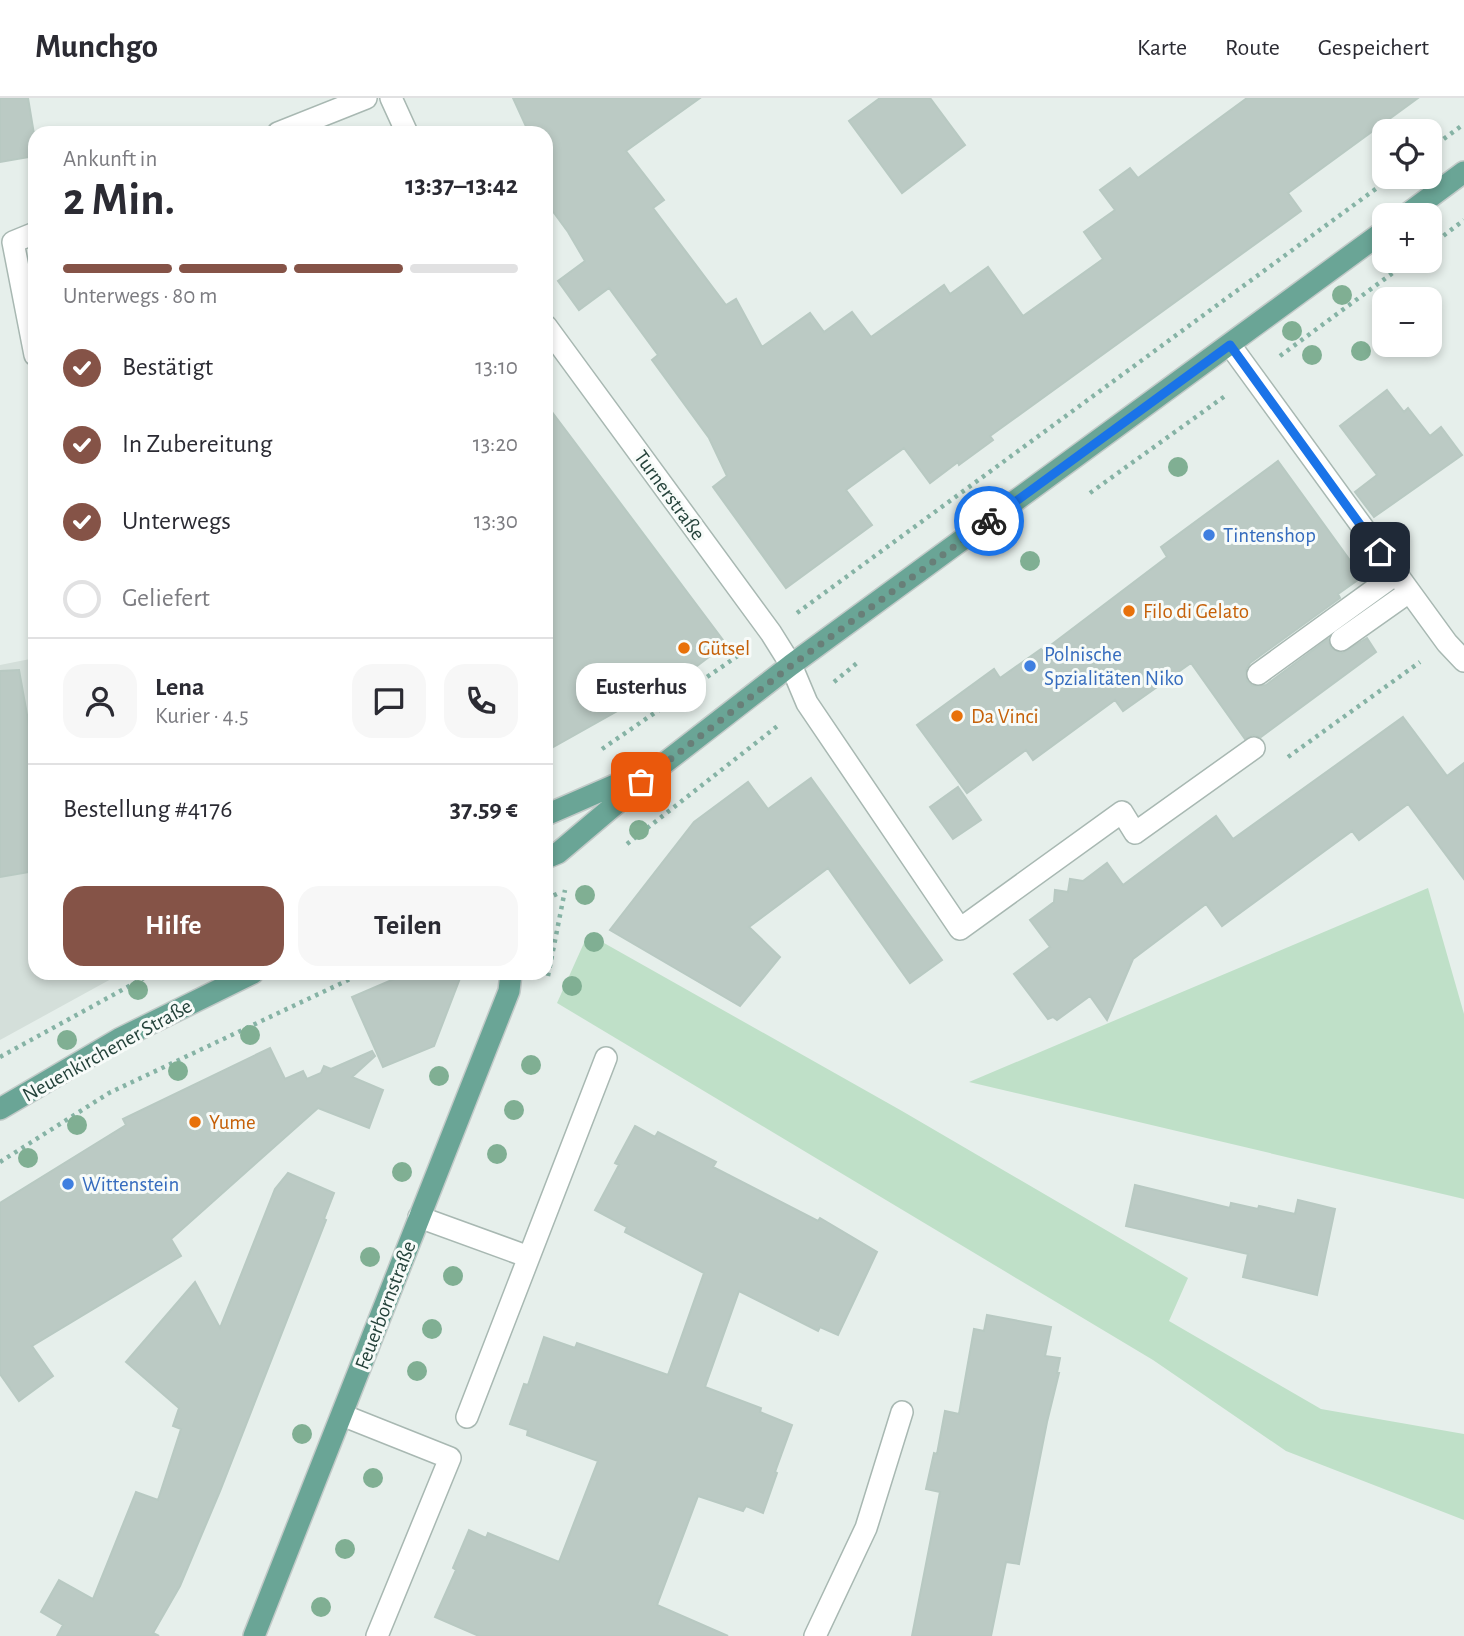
<!DOCTYPE html>
<html lang="de">
<meta charset="utf-8">
<style>
:root{--surface:#fff;--page:#f7f7f7;--text:#2b2b33;--muted:#7c7c81;--line:#e1e1e2;--accent:#855347}
body{margin:0;font-family:"Alegreya Sans",sans-serif;background:var(--page);color:var(--text);height:100vh;display:flex;flex-direction:column;font-size:26px;white-space:nowrap}
*{box-sizing:border-box;margin:0}
p{font-size:23px;color:var(--muted)}
.icon{flex:none;width:38px;height:38px;fill:none;stroke:currentColor;stroke-width:2;stroke-linecap:round;stroke-linejoin:round}
.map{position:relative;flex:1;overflow:hidden}
.sheet{position:absolute;left:28px;top:28px;width:525px;height:854px;display:flex;flex-direction:column;background:var(--surface);border-radius:21px;box-shadow:0 4px 10px #0003}
.sheet>*{flex:none}
.fabs{position:absolute;left:1372px;top:21px;display:grid;gap:14px}
.fabs a{display:grid;place-items:center;width:70px;height:70px;border-radius:14px;background:var(--surface);box-shadow:0 4px 10px #0003;font-size:35px}
.pin{position:absolute;display:grid;place-items:center;width:60px;height:60px;color:#fff;margin:-30px;border-radius:14px;box-shadow:0 4px 10px #0006}
.courier{position:absolute;display:grid;place-items:center;width:70px;height:70px;margin:-35px;border:5px solid #1a73e8;border-radius:50%;background:#fff;color:#222;box-shadow:0 2px 9px #0007}
.bubble{position:absolute;height:49px;border-radius:21px;background:var(--surface);box-shadow:0 4px 10px #0003;font-size:23px;font-weight:700;line-height:49px;text-align:center}
.headline em{font-style:normal;font-weight:700}
.headline div{display:flex;flex-direction:column-reverse}
.headline{display:flex;align-items:center;justify-content:space-between;height:119px;padding:0 35px}
h1{font-size:46px;font-weight:700;line-height:52px}
.bar{display:grid;grid-template-columns:repeat(4,1fr);gap:10px 7px;align-content:center;height:84px;padding:0 35px}
.bar i{height:9px;border-radius:5px;background:var(--line)}
.bar .on{background:var(--accent)}
.bar p{grid-column:span 4}
.line{display:flex;align-items:center;gap:18px;padding:0 35px;border-top:2px solid var(--line)}
.line div{flex:1}
.round{display:grid;place-items:center;flex:none;width:74px;height:74px;border-radius:21px;background:var(--page)}
ol{padding:0 35px;list-style:none}
li{display:flex;align-items:center;gap:21px;height:77px}
li p{margin-inline-start:auto}
li .icon{padding:7px;border-radius:50%;background:var(--accent);color:#fff;stroke-width:4}
li:last-child{color:var(--muted)}
li i{width:38px;height:38px;border:4px solid var(--line);border-radius:50%}
.action{display:flex;gap:14px;margin-top:auto;padding:14px 35px}
.action a{flex:1;height:80px;border-radius:21px;background:var(--accent);color:#fff;font-size:28px;font-weight:700;line-height:80px;text-align:center}
.action a+a{background:var(--page);color:var(--text)}
header{display:flex;align-items:center;gap:42px;box-sizing:border-box;height:98px;padding:0 35px;background:var(--surface);border-bottom:2px solid var(--line)}
header strong{font-size:33px}
nav{display:flex;gap:38px;margin-inline-start:auto;font-size:24px}
.map>svg:first-child{display:block}
</style>
<header>
<strong>Munchgo</strong>
<nav><a>Karte</a><a>Route</a><a>Gespeichert</a></nav>
</header>
<div class="map">
<svg width="1464" height="1538" viewBox="0 0 1464 1538">
<rect width="100%" height="100%" fill="#e6efeb"/>
<path fill="#d4dfda" d="M 35,560 L 35,875 L 122,875 L 0,942 L 0,567 Z"/>
<path fill="#bfe0c8" d="M 1428,790 L 1464,916 L 1464,1101 L 969,984 Z
M 588,836 L 902,1013 L 1188,1180 L 1169,1223 L 1321,1311 L 1464,1336 L 1464,1422 L 1286,1353 L 1153,1262 L 557,905 Z"/>
<path fill="#bbcac4" stroke="#b8c9c2" stroke-width="2" d="M 0,0 L 28,0 L 35,42 L 35,58 L 0,64 Z
M 513,0 L 700,0 L 626,53 L 664,102 L 653,110 L 726,207 L 736,201 L 762,249 L 810,215 L 824,234 L 852,214 L 871,239 L 944,187 L 950,196 L 988,169 L 1023,218 L 1103,161 L 1084,134 L 1115,112 L 1100,92 L 1130,70 L 1138,80 L 1247,0 L 1418,0 L 1288,95 L 1301,113 L 990,338 L 993,342 L 959,367 L 958,364 L 930,385 L 904,350 L 846,392 L 872,427 L 786,490 L 713,389 L 727,378 L 709,340 L 652,262 L 658,257 L 609,190 L 579,212 L 558,183 L 585,163 L 568,134 L 546,104 L 546,35 L 529,35 Z
M 880,0 L 930,0 L 965,47 L 902,95 L 849,23 Z
M 1387,292 L 1404,314 L 1408,310 L 1430,338 L 1441,329 L 1462,357 L 1374,419 L 1355,394 L 1377,377 L 1340,328 Z
M 546,306 L 726,546 L 665,592 L 662,588 L 546,653 Z
M 1278,363 L 1362,479 L 1338,496 L 1340,500 L 1250,565 L 1246,571 L 1247,583 L 1253,588 L 1266,587 L 1328,541 L 1331,550 L 1342,555 L 1367,540 L 1376,554 L 1261,639 L 1253,637 L 1245,641 L 1191,565 L 1123,613 L 1115,602 L 1033,662 L 1026,652 L 967,695 L 917,627 L 994,571 L 1000,580 L 1041,551 L 1043,553 L 1167,459 L 1161,449 Z
M 19,572 L 35,661 L 35,773 L 0,779 L 0,573 Z
M 1403,619 L 1447,678 L 1464,665 L 1464,781 L 1408,706 L 1359,742 L 1352,733 L 1222,828 L 1206,806 L 1133,861 L 1107,922 L 1090,898 L 1057,922 L 1053,919 L 1048,921 L 1014,876 L 1050,849 L 1030,822 L 1054,804 L 1055,792 L 1068,794 L 1070,781 L 1083,783 L 1107,765 L 1123,787 L 1216,718 L 1233,741 Z
M 811,680 L 942,862 L 910,885 L 828,770 L 749,829 L 780,859 L 740,908 L 610,832 L 694,724 L 748,684 L 768,711 Z
M 958,689 L 981,722 L 953,741 L 930,709 Z
M 408,875 L 462,875 L 434,948 L 383,969 L 352,899 Z
M 270,950 L 285,981 L 303,973 L 307,981 L 321,975 L 324,968 L 331,971 L 372,953 L 375,958 L 352,979 L 383,992 L 369,1030 L 318,1010 L 171,1141 L 181,1158 L 32,1248 L 53,1278 L 19,1303 L 0,1276 L 0,1105 L 126,1027 L 123,1021 Z
M 635,1028 L 655,1039 L 658,1034 L 716,1064 L 713,1069 L 818,1123 L 820,1120 L 877,1154 L 838,1237 L 820,1229 L 818,1233 L 739,1193 L 705,1289 L 761,1310 L 760,1314 L 792,1327 L 775,1374 L 777,1375 L 763,1415 L 746,1408 L 743,1413 L 698,1398 L 657,1507 L 728,1538 L 479,1538 L 435,1519 L 456,1472 L 453,1470 L 469,1432 L 486,1440 L 488,1435 L 559,1464 L 598,1363 L 527,1337 L 528,1332 L 510,1326 L 524,1286 L 528,1287 L 544,1239 L 575,1250 L 577,1245 L 668,1277 L 704,1175 L 625,1134 L 627,1129 L 595,1112 L 619,1067 L 615,1065 Z
M 288,1075 L 334,1095 L 324,1121 L 326,1122 L 220,1393 L 180,1488 L 153,1535 L 159,1538 L 57,1538 L 63,1527 L 41,1514 L 59,1482 L 93,1501 L 136,1394 L 158,1402 L 181,1331 L 173,1328 L 179,1310 L 126,1264 L 195,1184 L 220,1230 L 275,1091 Z
M 1135,1087 L 1230,1110 L 1231,1105 L 1258,1111 L 1259,1108 L 1295,1116 L 1298,1102 L 1335,1111 L 1317,1197 L 1243,1179 L 1248,1156 L 1126,1128 Z
M 987,1217 L 1051,1229 L 1045,1258 L 1060,1260 L 1057,1275 L 1059,1275 L 1047,1324 L 1019,1466 L 1006,1464 L 991,1538 L 912,1538 L 940,1394 L 926,1391 L 934,1355 L 937,1356 L 945,1313 L 959,1316 L 974,1231 L 984,1233 Z"/>
<g fill="none" stroke-linecap="round" stroke-linejoin="round">
<g stroke="#a8b8b2" stroke-width="24">
<path id="minor" d="M 391,0 L 407,35
M 278,35 L 366,0
M 35,135 L 13,144 L 35,257
M 546,228 L 771,535 L 791,567 L 807,605 L 960,831 L 1122,714 L 1135,735 L 1254,650
M 1230,247 L 1447,545 L 1464,563
M 1341,542 L 1409,494
M 1258,576 L 1396,476
M 419,1119 L 529,1159
M 342,1317 L 450,1360 L 377,1538
M 467,1319 L 606,960
M 815,1538 L 866,1430 L 902,1314"/>
</g>
<g stroke="#c2cac8" stroke-width="24">
<path id="major" d="M 1406,117 L 1464,74
M 546,717 L 640,676
M 546,760 L 558,755 L 662,667 L 791,567 L 1384,133
M 0,1011 L 119,941 L 253,875
M 254,1538 L 509,893 L 511,875"/>
</g>
<path stroke="#86b3a5" stroke-width="4.5" stroke-dasharray="3.5 5" stroke-linecap="butt" d="M 1430,51 L 1464,26
M 1430,148 L 1464,122
M 1280,258 L 1409,163
M 1090,395 L 1225,298
M 797,515 L 1392,79
M 834,584 L 857,565
M 602,651 L 742,555
M 1288,659 L 1420,564
M 627,746 L 780,626
M 546,801 L 561,794
M 548,878 L 565,792
M 0,959 L 153,875
M 0,1064 L 109,995 L 363,875"/>
<use href="#minor" stroke="#fff" stroke-width="21"/>
<use href="#major" stroke="#6aa596" stroke-width="21"/>
</g>
<g fill="#80af93">
<circle cx="1342" cy="197" r="10"/>
<circle cx="1292" cy="233" r="10"/>
<circle cx="1361" cy="253" r="10"/>
<circle cx="1312" cy="257" r="10"/>
<circle cx="1178" cy="369" r="10"/>
<circle cx="1030" cy="463" r="10"/>
<circle cx="639" cy="732" r="10"/>
<circle cx="585" cy="797" r="10"/>
<circle cx="594" cy="844" r="10"/>
<circle cx="572" cy="888" r="10"/>
<circle cx="138" cy="892" r="10"/>
<circle cx="250" cy="937" r="10"/>
<circle cx="67" cy="942" r="10"/>
<circle cx="531" cy="967" r="10"/>
<circle cx="178" cy="973" r="10"/>
<circle cx="439" cy="978" r="10"/>
<circle cx="514" cy="1012" r="10"/>
<circle cx="77" cy="1027" r="10"/>
<circle cx="497" cy="1056" r="10"/>
<circle cx="28" cy="1060" r="10"/>
<circle cx="402" cy="1074" r="10"/>
<circle cx="370" cy="1159" r="10"/>
<circle cx="453" cy="1178" r="10"/>
<circle cx="432" cy="1231" r="10"/>
<circle cx="417" cy="1273" r="10"/>
<circle cx="302" cy="1336" r="10"/>
<circle cx="373" cy="1380" r="10"/>
<circle cx="345" cy="1451" r="10"/>
<circle cx="321" cy="1509" r="10"/>
</g>
<g fill="none" stroke-linecap="round" stroke-linejoin="round">
<path stroke="#687f78" stroke-width="7" stroke-dasharray="0 12.6" d="M 641,684 L 792,567 L 989,423"/>
<path stroke="#1a73e8" stroke-width="9" d="M 989,423 L 1230,247 L 1380,454"/>
</g>
<g fill="#3f7fe0" stroke="#f7fbf9" stroke-width="2.5">
<circle cx="1209" cy="437" r="7"/>
<circle cx="1030" cy="568" r="7"/>
<circle cx="68" cy="1086" r="7"/>
</g>
<g fill="#e8710a" stroke="#f7fbf9" stroke-width="2.5">
<circle cx="1129" cy="513" r="7"/>
<circle cx="684" cy="550" r="7"/>
<circle cx="957" cy="618" r="7"/>
<circle cx="195" cy="1024" r="7"/>
</g>
<g text-anchor="middle" stroke-width="6" stroke-linejoin="round" paint-order="stroke">
<g font-size="21" fill="#24423a" stroke="#f7fbf9">
<text transform="translate(670 397) rotate(54)" y="7">Turnerstraße</text>
<text transform="translate(107 952) rotate(-29)" y="7">Neuenkirchener Straße</text>
<text transform="translate(385 1207) rotate(-69)" y="7">Feuerbornstraße</text>
</g>
<g font-size="21" fill="#366cbe" stroke="#f7fbf9" text-anchor="start">
<text x="1223" y="444">Tintenshop</text>
<text x="1044" y="563">Polnische<tspan x="1044" dy="24">Spzialitäten Niko</tspan></text>
<text x="82" y="1093">Wittenstein</text>
</g>
<g font-size="21" fill="#c56008" stroke="#f7fbf9" text-anchor="start">
<text x="1143" y="520">Filo di Gelato</text>
<text x="698" y="557">Gütsel</text>
<text x="971" y="625">Da Vinci</text>
<text x="209" y="1031">Yume</text>
</g>
</g>
</svg>
<div class="fabs">
<a><svg class="icon" aria-label="locate" viewBox="0 0 24 24"><circle cx="12" cy="12" r="6"/><path d="M12 2v4M12 18v4M2 12h4M18 12h4"/></svg></a>
<a>+</a>
<a>−</a>
</div>
<div class="pin" style="left:641px;top:684px;background:#ea580c"><svg class="icon" aria-label="bag" viewBox="0 0 24 24"><path d="M5 8h14l-1 12H6zM9 8a3 3 0 0 1 6 0"/></svg></div>
<div class="pin" style="left:1380px;top:454px;background:#1f2937"><svg class="icon" aria-label="home" viewBox="0 0 24 24"><path d="M3 11l9-7 9 7M6 9v11h12V9"/></svg></div>
<div class="courier" style="left:989px;top:423px"><svg class="icon" aria-label="bike" viewBox="0 0 24 24"><circle cx="6" cy="16" r="4"/><circle cx="18" cy="16" r="4"/><path d="M6 16l4-8h5l3 8M10 8l3 8H6M13 5h3"/></svg></div>
<div class="bubble" style="left:576px;top:565px;width:130px">Eusterhus</div>
<section class="sheet">
<div class="headline"><div><h1>2 Min.</h1><p>Ankunft in</p></div><em>13:37–13:42</em></div>
<div class="bar"><i class="on"></i><i class="on"></i><i class="on"></i><i></i><p>Unterwegs · 80 m</p></div>
<ol>
<li><svg class="icon" aria-label="check" viewBox="0 0 24 24"><path d="M5 12l5 5 9-10"/></svg>Bestätigt<p>13:10</p></li>
<li><svg class="icon" aria-label="check" viewBox="0 0 24 24"><path d="M5 12l5 5 9-10"/></svg>In Zubereitung<p>13:20</p></li>
<li><svg class="icon" aria-label="check" viewBox="0 0 24 24"><path d="M5 12l5 5 9-10"/></svg>Unterwegs<p>13:30</p></li>
<li><i></i>Geliefert</li>
</ol>
<div class="line" style="height:126px"><a class="round"><svg class="icon" aria-label="person" viewBox="0 0 24 24"><circle cx="12" cy="8" r="4"/><path d="M4 21q1-7 8-7t8 7"/></svg></a><div><b>Lena</b><p>Kurier · 4.5</p></div><a class="round"><svg class="icon" aria-label="chat" viewBox="0 0 24 24"><path d="M4 5h16v11H9l-5 4z"/></svg></a><a class="round"><svg class="icon" aria-label="phone" viewBox="0 0 24 24"><path d="M5 4h4l2 5-3 2q2 4 5 5l2-3 5 2v4C11 20 4 13 5 4z"/></svg></a></div>
<div class="line" style="height:91px"><div>Bestellung #4176</div><b>37.59 €</b></div>
<div class="action"><a>Hilfe</a><a>Teilen</a></div>
</section>
</div>
